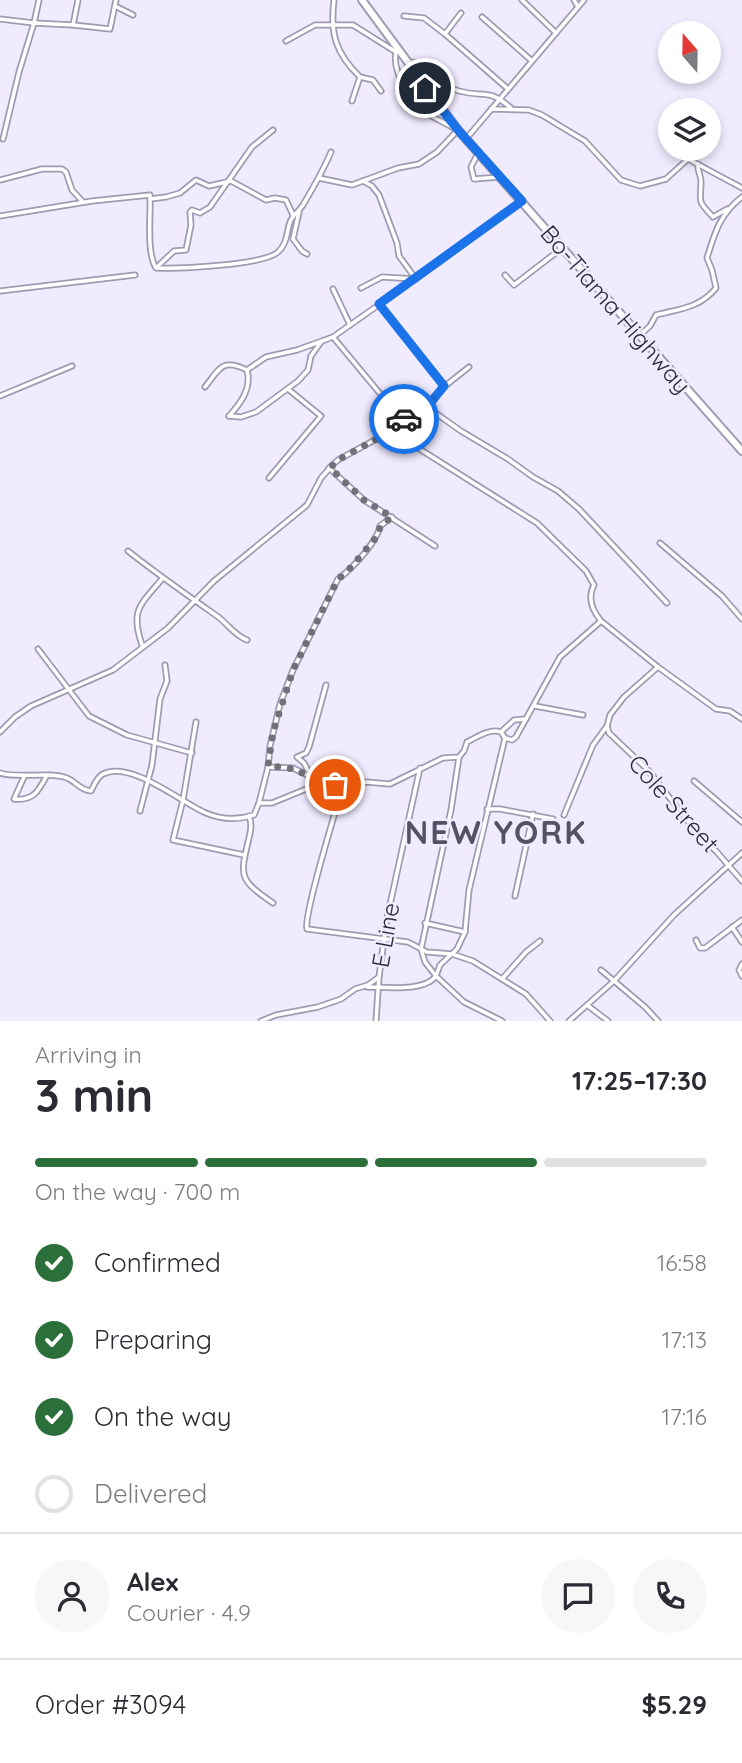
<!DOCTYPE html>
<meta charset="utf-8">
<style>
body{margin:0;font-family:Quicksand,sans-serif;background:#f7f7f7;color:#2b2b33;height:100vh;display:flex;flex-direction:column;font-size:26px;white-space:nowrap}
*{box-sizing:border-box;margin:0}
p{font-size:23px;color:#7c7c81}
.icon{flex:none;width:38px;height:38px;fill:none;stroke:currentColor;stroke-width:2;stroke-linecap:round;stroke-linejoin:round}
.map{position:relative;height:1021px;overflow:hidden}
.drawer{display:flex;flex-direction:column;background:#fff;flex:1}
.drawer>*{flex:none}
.needle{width:46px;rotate:340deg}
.fabs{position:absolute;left:658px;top:21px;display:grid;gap:14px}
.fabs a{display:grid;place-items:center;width:63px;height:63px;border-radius:50%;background:#fff;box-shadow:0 4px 10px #0003;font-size:35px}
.pin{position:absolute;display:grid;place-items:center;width:60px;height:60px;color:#fff;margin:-30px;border:4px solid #fff;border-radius:50%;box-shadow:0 2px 7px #0007}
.courier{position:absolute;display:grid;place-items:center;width:70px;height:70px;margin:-35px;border:5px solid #1a73e8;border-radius:50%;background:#fff;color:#222;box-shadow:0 2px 9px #0007}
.headline em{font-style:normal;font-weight:700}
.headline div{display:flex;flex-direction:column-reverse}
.headline{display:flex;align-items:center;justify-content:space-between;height:119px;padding:0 35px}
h1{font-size:46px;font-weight:700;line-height:52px}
.bar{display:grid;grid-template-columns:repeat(4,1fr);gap:10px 7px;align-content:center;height:84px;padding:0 35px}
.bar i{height:9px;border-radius:5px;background:#e1e1e2}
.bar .on{background:#2b6f3a}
.bar p{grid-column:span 4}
.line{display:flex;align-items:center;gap:18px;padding:0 35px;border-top:2px solid #e1e1e2}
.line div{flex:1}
.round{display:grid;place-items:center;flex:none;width:74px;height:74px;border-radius:37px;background:#f7f7f7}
ol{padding:0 35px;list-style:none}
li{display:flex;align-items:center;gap:21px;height:77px}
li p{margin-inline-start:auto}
li .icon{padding:7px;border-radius:50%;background:#2b6f3a;color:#fff;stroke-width:4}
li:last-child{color:#7c7c81}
li i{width:38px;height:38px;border:4px solid #e1e1e2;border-radius:50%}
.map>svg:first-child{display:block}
</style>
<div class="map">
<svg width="742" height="1021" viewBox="0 0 742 1021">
<rect width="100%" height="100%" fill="#f0ebff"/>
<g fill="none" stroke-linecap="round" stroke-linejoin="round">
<defs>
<g id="minor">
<path d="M334,0C330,33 335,53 360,77L352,101"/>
<path d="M522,0L556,33"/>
<path d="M574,0L578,7"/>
<path d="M115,6L133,15"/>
<path d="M461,13L445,34L508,89"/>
<path d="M404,16L424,18L445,34"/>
<path d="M482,17L532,61"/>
<path d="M0,19L34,23L39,0"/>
<path d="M73,25L110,29L116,0"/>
<path d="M286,41L315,25H353L396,52"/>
<path d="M396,52C392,69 407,96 420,108C430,117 444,122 455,129"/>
<path d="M410,62L416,63C429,73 443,86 459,91C484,98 487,87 511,108"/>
<path d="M360,77L373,80L381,91"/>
<path d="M491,109L529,110L542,115L585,141L621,180L640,186L666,179L688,159L742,188"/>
<path d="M3,139L19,72L34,23L73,25L78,0"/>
<path d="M466,139L584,0"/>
<path d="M478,153L471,167L474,179L500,177"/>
<path d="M698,164C697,171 701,175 701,181C701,203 696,199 713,217L727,209"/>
<path d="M319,178L352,185L398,168L419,164L437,152L457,131"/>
<path d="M0,180L42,169H62L66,172L72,190L83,202"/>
<path d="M150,199L166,197L180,193L196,180L209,186L231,181L266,200L275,198L286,200L293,215"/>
<path d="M299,212L293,239L302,251L307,254"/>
<path d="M0,216L92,201L150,195C151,215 146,252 156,268C178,269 264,265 278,252C288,243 286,233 290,222C292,216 299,211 303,205C313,188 323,171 331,152"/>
<path d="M157,267L174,251L186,250L191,225L190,212L192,210L200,213L210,207L252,147L273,130"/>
<path d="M505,275L514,285L562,248"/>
<path d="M361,288L382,277L416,279L399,256L397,243L379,195L372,186L363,181"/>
<path d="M333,289L350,325"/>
<path d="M0,291L135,275"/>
<path d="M379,304L445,386"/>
<path d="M641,334L650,326L656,315C679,309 700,308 716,288L712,270L707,258C715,232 720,214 742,197"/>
<path d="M333,337L402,420"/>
<path d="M247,370L266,357L297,350L333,337L434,266L520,202"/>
<path d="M205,387C220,368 222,358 247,370"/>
<path d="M0,396L72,366"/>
<path d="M427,407L445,386L469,367"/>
<path d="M229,416L241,417L256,412L298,381L308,370L311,356L321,342"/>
<path d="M229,416C241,403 252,388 247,370"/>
<path d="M391,431L537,523L586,571L594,585C587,598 592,610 601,621"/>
<path d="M269,478L321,416L288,389"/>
<path d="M660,543L722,596L742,619"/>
<path d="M435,546L364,500L329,468L338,460L391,431L422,407H427L461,431L508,459L533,477L558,491L579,509L667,603"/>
<path d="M128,551C157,574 187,595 217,616C228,624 234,635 247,640"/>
<path d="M142,645C130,610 140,605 162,579"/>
<path d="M38,649L89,716L127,735L192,753"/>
<path d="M535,706L583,715"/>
<path d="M196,722L183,800L173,840L244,855"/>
<path d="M607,726L609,733L648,770L701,838L716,851L742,881"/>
<path d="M0,732L15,717L31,706L113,670L168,628L214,581L307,505L321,478L329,469"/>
<path d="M501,732L514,720L526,719"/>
<path d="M505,738L512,740L516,737L560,657L601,621L658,667L716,709L730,711L742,719"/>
<path d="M268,767L293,768L309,776"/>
<path d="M0,773C21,779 48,771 67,778C77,782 79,790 91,791C94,785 97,777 103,774C131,760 182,803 206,813C222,820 238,820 254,815L259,803H272L316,785H350L366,782L390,784L443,758L459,757L464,751L467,742C477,737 490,728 501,732L505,738"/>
<path d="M24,777L14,799C33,801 38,792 46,777"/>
<path d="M694,781L742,822"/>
<path d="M316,785L304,763L297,757L306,753L309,747L326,685"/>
<path d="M343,785C337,807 303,916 307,929L408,942L427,952L452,954L473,961L526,994L550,1021"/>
<path d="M259,803L268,767L270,746L280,704L293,670L338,579C352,569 377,542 380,526L392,517"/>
<path d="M487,809H500L553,819"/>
<path d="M140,811L152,765L160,699L167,681L165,665"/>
<path d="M564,815L593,745L607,726L610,715L624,697L658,667"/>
<path d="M249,816C252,824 251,830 249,838C240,876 238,879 273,903"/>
<path d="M515,896L533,814"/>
<path d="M425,923L465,932"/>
<path d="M732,927L742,942"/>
<path d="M696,940L700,948H705L742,920"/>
<path d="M742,964L739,970L742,976"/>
<path d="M601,970L645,1007L658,1021"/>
<path d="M502,979L526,952L540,941"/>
<path d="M367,987C385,987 425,992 436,976L425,962L421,949L451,810L459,757"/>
<path d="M587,1005L608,1021"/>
<path d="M261,1021L276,1015L318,1007L341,999L355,989L368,985L379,977L387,918L420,768"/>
<path d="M376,1021L379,977"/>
<path d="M502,1021L464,1002L436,976L440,965L457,949L465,932L469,890L505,738"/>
<path d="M569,1021L614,981L674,915L742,853"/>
</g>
<path id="trunk" d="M362,0L458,130L742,451"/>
</defs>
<use href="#minor" stroke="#a19bb2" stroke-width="7"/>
<use href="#trunk" stroke="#a19bb2" stroke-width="10"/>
<use href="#minor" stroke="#fff" stroke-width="3.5"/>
<use href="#trunk" stroke="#fff" stroke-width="6"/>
</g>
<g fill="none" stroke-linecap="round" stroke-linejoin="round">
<path stroke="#73707c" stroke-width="7" stroke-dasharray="0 12.6" d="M335,785H316C300,767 291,768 268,766L273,732L293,670L338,579L347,572L379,534L380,526L392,517L364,500L330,468L338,460L391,431L404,419"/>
<path stroke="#1a73e8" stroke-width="9" d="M404,419L422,407H427L444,386L379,304L522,201L458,130L425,88"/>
</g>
<g text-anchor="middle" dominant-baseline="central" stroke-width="5" stroke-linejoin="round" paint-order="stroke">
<g font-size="24" fill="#2f2d36" stroke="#f0ebff">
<text transform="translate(616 309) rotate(49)">Bo-Tiama Highway</text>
<text transform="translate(674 803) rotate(48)">Cole Street</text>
<text transform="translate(385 935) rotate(-80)">E Line</text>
</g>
<g font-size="32" font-weight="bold" letter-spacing="2" fill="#575166" stroke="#f0ebff">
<text x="496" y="832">NEW YORK</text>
</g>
</g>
</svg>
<div class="fabs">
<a><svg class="needle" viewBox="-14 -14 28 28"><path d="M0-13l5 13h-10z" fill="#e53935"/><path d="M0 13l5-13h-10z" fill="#7c7c81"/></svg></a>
<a><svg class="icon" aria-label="layers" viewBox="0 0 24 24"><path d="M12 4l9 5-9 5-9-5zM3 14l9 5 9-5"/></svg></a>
</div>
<div class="pin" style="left:335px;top:785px;background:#ea580c"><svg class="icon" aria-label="bag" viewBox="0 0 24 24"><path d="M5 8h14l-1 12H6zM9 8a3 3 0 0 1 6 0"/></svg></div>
<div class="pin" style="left:425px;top:88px;background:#1f2937"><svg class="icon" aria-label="home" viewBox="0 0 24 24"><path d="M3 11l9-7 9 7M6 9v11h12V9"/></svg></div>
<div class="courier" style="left:404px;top:419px"><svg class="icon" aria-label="car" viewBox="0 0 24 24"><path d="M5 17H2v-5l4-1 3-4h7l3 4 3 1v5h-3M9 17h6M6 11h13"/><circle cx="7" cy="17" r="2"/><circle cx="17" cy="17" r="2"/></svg></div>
</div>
<section class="drawer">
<div class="headline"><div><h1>3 min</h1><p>Arriving in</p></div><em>17:25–17:30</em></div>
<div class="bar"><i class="on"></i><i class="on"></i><i class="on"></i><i></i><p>On the way · 700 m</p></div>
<ol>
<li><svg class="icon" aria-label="check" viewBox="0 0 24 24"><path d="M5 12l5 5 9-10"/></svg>Confirmed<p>16:58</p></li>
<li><svg class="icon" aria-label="check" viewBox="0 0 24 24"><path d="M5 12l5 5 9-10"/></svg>Preparing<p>17:13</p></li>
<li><svg class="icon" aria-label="check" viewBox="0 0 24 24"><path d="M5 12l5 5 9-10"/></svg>On the way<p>17:16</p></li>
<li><i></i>Delivered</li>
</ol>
<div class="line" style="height:126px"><a class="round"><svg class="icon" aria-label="person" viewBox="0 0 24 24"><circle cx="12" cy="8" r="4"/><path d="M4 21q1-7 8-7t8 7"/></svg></a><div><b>Alex</b><p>Courier · 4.9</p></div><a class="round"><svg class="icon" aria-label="chat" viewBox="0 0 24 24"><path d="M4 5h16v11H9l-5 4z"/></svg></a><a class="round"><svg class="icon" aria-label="phone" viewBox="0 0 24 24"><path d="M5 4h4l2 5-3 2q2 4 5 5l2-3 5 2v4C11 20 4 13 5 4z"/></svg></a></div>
<div class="line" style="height:91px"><div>Order #3094</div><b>$5.29</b></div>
</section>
